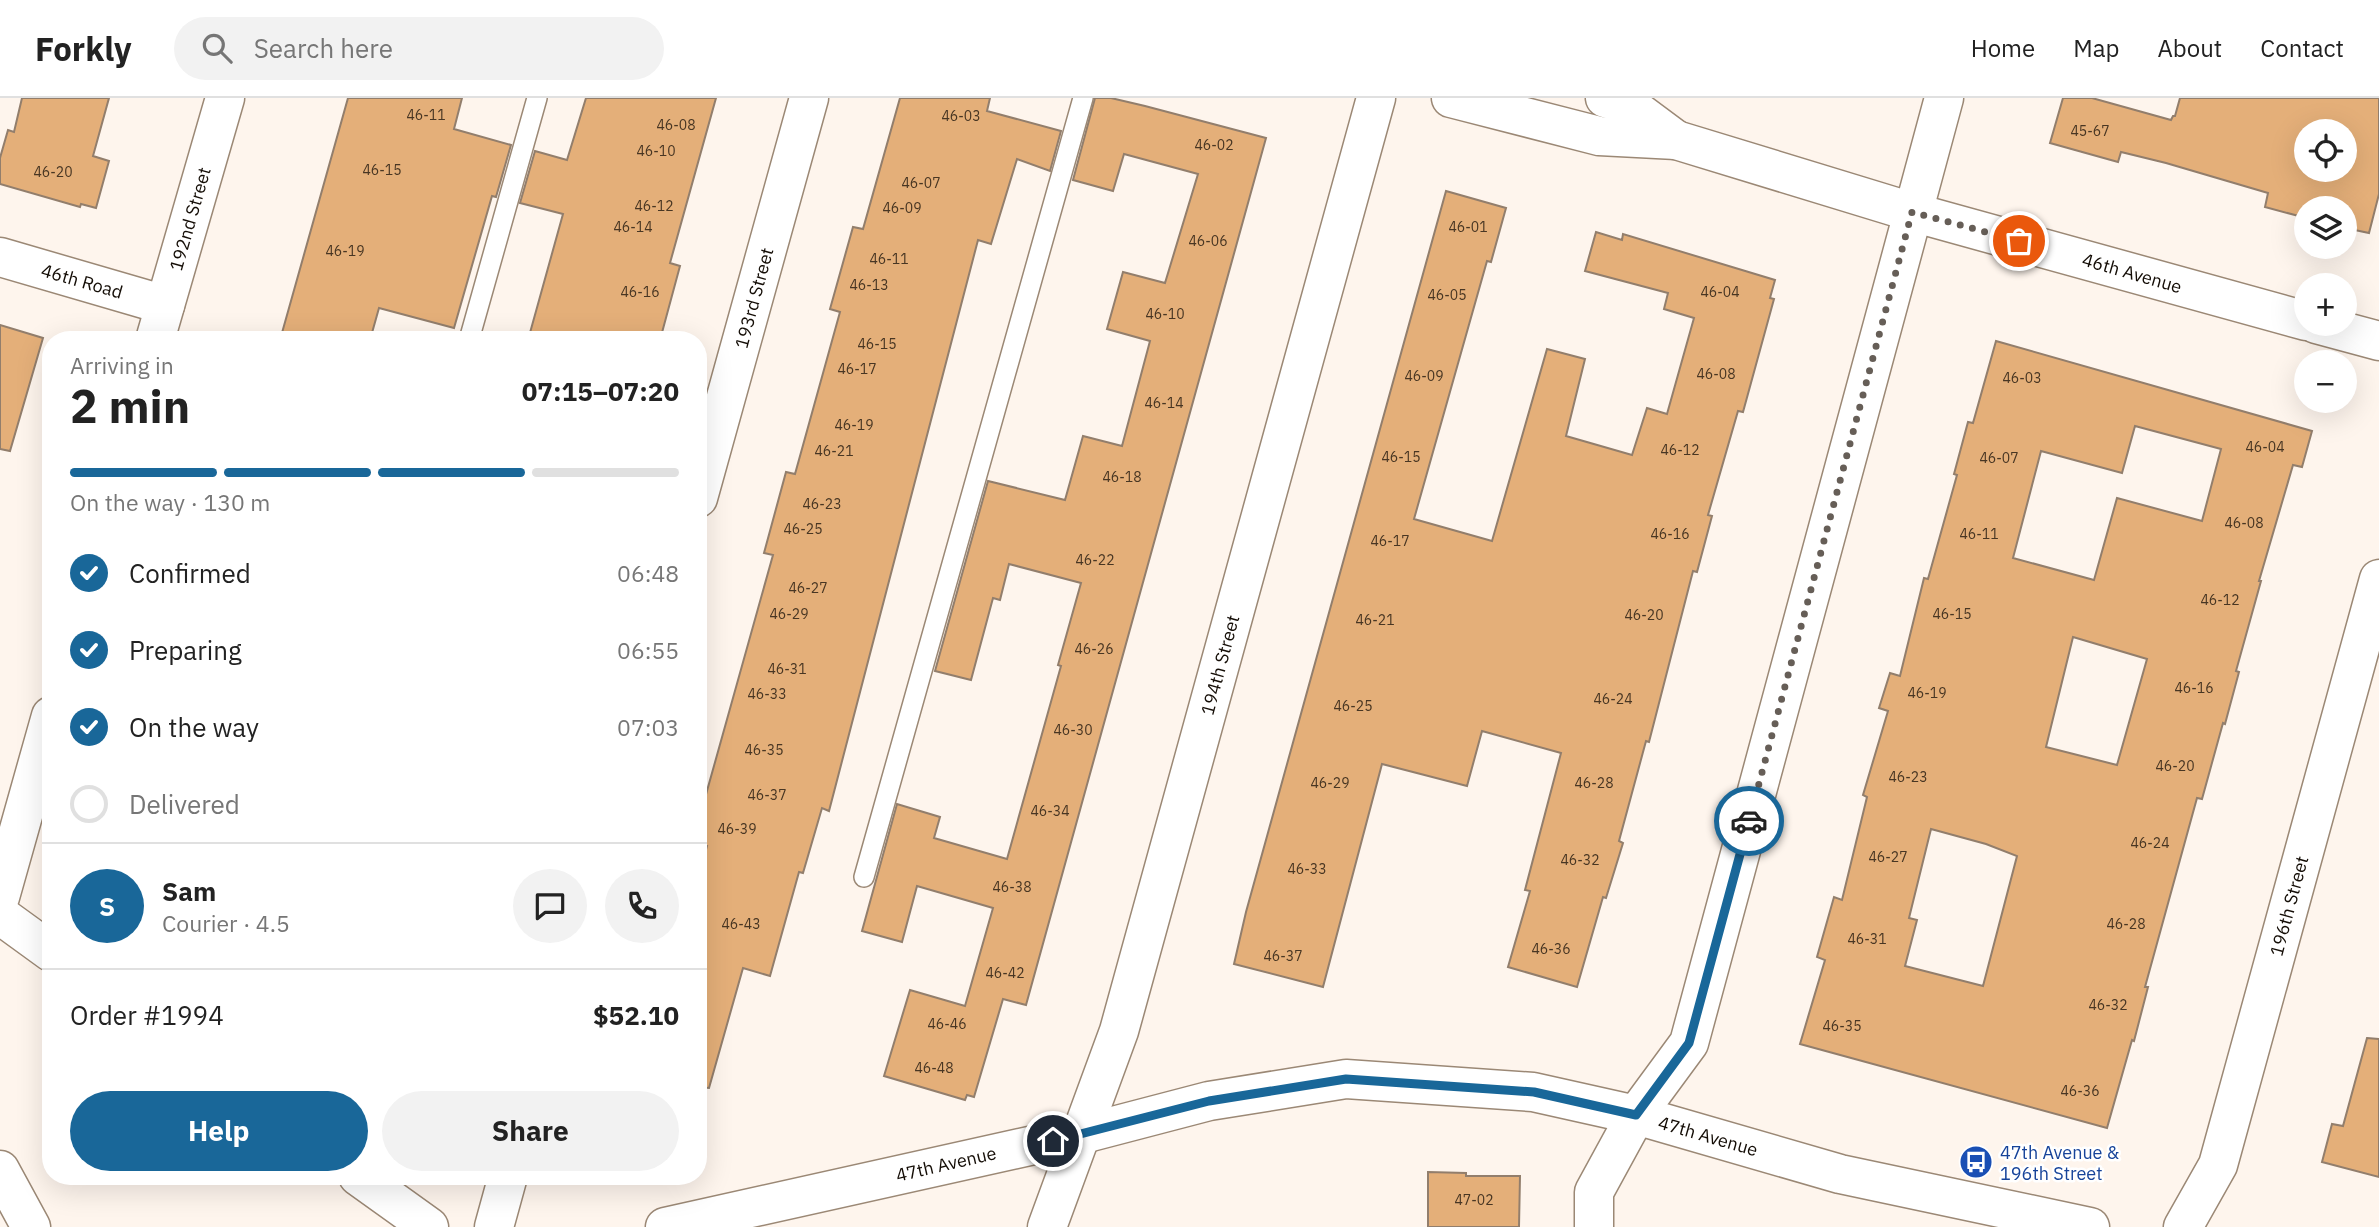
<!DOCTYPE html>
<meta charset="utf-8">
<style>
body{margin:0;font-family:"IBM Plex Sans",sans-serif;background:#f2f2f2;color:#222;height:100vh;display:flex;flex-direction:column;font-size:26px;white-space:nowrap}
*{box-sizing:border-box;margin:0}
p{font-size:23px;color:#767676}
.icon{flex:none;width:38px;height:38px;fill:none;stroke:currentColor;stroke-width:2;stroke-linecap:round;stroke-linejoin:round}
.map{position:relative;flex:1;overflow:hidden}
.sheet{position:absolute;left:42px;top:233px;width:665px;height:854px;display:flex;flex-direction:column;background:#fff;border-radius:28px;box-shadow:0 7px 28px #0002}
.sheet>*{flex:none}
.fabs{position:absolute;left:2294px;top:21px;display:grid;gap:14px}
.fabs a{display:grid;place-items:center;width:63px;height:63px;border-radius:50%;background:#fff;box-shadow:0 7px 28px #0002;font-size:35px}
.pin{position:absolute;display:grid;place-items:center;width:60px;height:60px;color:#fff;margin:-30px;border:4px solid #fff;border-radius:50%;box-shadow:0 2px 7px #0007}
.courier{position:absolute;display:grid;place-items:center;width:70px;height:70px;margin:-35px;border:5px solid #196799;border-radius:50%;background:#fff;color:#222;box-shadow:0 2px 9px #0007}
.overview em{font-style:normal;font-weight:800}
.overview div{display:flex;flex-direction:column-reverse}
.overview{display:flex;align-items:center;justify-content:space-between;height:119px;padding:0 28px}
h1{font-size:46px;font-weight:800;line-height:52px}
.bar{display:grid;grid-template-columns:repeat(4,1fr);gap:10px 7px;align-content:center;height:84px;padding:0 28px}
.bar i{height:9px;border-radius:5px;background:#e0e0e0}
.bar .active{background:#196799}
.bar p{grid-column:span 4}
.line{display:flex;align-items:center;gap:18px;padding:0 28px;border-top:2px solid #e0e0e0}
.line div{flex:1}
.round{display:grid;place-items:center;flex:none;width:74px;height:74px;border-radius:37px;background:#f2f2f2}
ol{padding:0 28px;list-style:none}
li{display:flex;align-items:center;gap:21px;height:77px}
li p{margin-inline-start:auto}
li .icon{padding:7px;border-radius:50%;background:#196799;color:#fff;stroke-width:4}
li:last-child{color:#767676}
li i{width:38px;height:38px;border:4px solid #e0e0e0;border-radius:50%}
.primary-button{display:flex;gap:14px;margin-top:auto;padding:14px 28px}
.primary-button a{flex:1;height:80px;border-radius:42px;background:#196799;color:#fff;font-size:28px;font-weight:800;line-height:80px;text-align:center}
.primary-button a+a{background:#f2f2f2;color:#222}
header{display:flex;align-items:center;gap:42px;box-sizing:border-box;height:98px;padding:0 35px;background:#fff;border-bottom:2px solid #e0e0e0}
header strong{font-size:33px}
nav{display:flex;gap:38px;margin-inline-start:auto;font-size:24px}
.search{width:490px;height:63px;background:#f2f2f2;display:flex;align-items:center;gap:18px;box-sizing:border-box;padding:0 24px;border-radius:38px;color:#767676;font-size:26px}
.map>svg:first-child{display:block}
</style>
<header>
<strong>Forkly</strong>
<div class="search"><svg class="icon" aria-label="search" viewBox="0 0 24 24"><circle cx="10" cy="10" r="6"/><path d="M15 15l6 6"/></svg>Search here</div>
<nav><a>Home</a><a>Map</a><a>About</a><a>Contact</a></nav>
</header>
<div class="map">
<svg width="2379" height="1129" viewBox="0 0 2379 1129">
<rect width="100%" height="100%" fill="#fef5ed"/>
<g fill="#e4af79" stroke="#927e6c" stroke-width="2" fill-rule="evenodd">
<path d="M22,0H109L93,58L109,63L96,110L81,106L80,109L0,86V60L8,32L14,34Z"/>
<path d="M348,0H462L454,31L511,47L496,99L492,98L454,230L379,210L370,242H280Z"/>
<path d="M586,0H716L670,165L680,168L660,242H528L563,116L520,105L535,53L567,62Z"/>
<path d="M900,0H990L987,13L1061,33L1050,73L1017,61L991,146L978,142L829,713L822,710L803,775L799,774L770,878L743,870L709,990L698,989V780L707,748L698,746V725L773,457L764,455L786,374L795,376L840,214L830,211L853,129L863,131Z"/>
<path d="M1095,0H1111L1145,8L1266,40L1026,907L1003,901L974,999L967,997L965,1002L884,978L910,892L965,908L993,810L917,788L902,844L862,833L897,706L940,719L934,740L1007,761L1061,568L1058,567L1081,485L1009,466L1000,502L993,500L971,582L935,573L988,383L1065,402L1083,338L1122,348L1150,243L1107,231L1123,174L1165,185L1198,76L1124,56L1113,93L1073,82Z"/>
<path d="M2063,0H2092L2171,22L2173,18H2175L2180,0H2379V96L2369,135L2345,130V110H2306V120L2265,109L2268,95L2166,65L2121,54L2118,64L2050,45ZM2306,33H2345V72H2306Z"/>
<path d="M1446,93L1506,110L1491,164L1487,163L1414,421L1492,443L1547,251L1585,261L1566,338L1632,357L1647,310L1667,316L1694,220L1664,211L1668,195L1585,173L1596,134L1622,142L1623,136L1775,182L1770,200L1774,201L1743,314L1738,313L1708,417L1712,418L1697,474L1693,473L1649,644L1646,643L1619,743L1623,745L1606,800L1603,799L1577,889L1508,869L1530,793L1525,792L1561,655L1482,633L1467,688L1382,666L1323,889L1234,866L1246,814Z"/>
<path d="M0,227L43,240L10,353L0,351Z"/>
<path d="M1996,243L2312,333L2302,369L2293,367L2259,483H2261L2236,573L2239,574L2225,626L2223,625L2202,701L2197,700L2145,889H2148L2134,943L2132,942L2107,1030L1800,946L1825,862L1817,859L1834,799L1842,802L1867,699L1863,697L1888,613L1879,610L1890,575L1900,578L1924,480L1928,481L1957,377L1954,376L1968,324L1973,325ZM2135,328L2221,351L2202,423L2117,400L2094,482L2013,460L2041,353L2122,375ZM2073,539L2147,561L2117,667L2046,649ZM1931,731L1986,746L2017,758L1983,888L1905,868L1917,822L1909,820Z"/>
<path d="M2367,940L2379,941V1079L2322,1064L2332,1026L2343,1028Z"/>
<path d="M1428,1074L1466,1075V1078H1520L1519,1129H1428Z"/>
</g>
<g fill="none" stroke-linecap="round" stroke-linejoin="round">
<defs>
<g id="lane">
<path d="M469,242L537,0"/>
<path d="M864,779L1083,0"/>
</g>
<g id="street">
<path d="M1451,0L1599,38L1676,42L1912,114L2306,223"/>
<path d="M1605,0L1629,7L1676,42"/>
<path d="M0,159L165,207"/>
<path d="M2316,226L2379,243"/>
<path d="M155,242L225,0"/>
<path d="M698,400L809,0"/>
<path d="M0,799L51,618"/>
<path d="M0,1072L31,1129"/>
<path d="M494,1129L508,1078"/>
<path d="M1047,1129L1119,933L1376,0"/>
<path d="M1594,1129V1094L1636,1017L1689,945L1944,0"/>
<path d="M2183,1129L2218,1067L2379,481"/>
</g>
<g id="secondary">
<path d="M0,817L51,854"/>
<path d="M358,1078L429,1129"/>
<path d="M665,1129L1079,1037L1209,1003L1346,981L1533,994L1636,1017L1840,1076L2090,1129"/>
</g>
</defs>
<use href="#lane" stroke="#9b8875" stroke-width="22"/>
<use href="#street" stroke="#9b8875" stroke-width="41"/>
<use href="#secondary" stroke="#9b8875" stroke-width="41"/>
<use href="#lane" stroke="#fff" stroke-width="19"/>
<use href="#street" stroke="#fff" stroke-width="38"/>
<use href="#secondary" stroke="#fff" stroke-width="38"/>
</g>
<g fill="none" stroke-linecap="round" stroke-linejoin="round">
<path stroke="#665e57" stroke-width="7" stroke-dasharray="0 12.6" d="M1749,723L1912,114L2019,143"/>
<path stroke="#196799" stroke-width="9" d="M1053,1043L1209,1003L1346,981L1534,994L1636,1017L1689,945L1749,723"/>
</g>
<defs>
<symbol id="bus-disc" viewBox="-11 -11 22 22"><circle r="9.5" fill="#1a4fb4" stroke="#fff"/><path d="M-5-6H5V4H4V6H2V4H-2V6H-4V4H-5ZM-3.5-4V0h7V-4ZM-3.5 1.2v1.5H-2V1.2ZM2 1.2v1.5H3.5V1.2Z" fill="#fff"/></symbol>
</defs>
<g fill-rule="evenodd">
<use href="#bus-disc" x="1957" y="1045" width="38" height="38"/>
</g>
<g text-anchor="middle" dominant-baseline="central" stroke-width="5" stroke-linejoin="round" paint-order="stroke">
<g font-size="14" fill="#483623">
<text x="426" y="17">46-11</text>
<text x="961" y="18">46-03</text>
<text x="676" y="27">46-08</text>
<text x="2090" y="33">45-67</text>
<text x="1214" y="47">46-02</text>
<text x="656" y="53">46-10</text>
<text x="382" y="72">46-15</text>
<text x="53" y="74">46-20</text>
<text x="921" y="85">46-07</text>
<text x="654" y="108">46-12</text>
<text x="902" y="110">46-09</text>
<text x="633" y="129">46-14</text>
<text x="1468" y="129">46-01</text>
<text x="1208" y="143">46-06</text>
<text x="345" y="153">46-19</text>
<text x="889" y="161">46-11</text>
<text x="869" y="187">46-13</text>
<text x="640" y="194">46-16</text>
<text x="1720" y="194">46-04</text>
<text x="1447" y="197">46-05</text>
<text x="1165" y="216">46-10</text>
<text x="877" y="246">46-15</text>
<text x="857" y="271">46-17</text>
<text x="1716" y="276">46-08</text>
<text x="1424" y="278">46-09</text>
<text x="2022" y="280">46-03</text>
<text x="1164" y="305">46-14</text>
<text x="854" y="327">46-19</text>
<text x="2265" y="349">46-04</text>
<text x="1680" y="352">46-12</text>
<text x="834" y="353">46-21</text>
<text x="1401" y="359">46-15</text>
<text x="1999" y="360">46-07</text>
<text x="1122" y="379">46-18</text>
<text x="822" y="406">46-23</text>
<text x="2244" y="425">46-08</text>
<text x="803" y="431">46-25</text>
<text x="1670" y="436">46-16</text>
<text x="1979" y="436">46-11</text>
<text x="1390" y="443">46-17</text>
<text x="1095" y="462">46-22</text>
<text x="808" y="490">46-27</text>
<text x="2220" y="502">46-12</text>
<text x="789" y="516">46-29</text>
<text x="1952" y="516">46-15</text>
<text x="1644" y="517">46-20</text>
<text x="1375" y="522">46-21</text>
<text x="1094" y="551">46-26</text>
<text x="787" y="571">46-31</text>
<text x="2194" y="590">46-16</text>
<text x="1927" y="595">46-19</text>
<text x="767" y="596">46-33</text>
<text x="1613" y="601">46-24</text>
<text x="1353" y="608">46-25</text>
<text x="1073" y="632">46-30</text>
<text x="764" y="652">46-35</text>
<text x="2175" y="668">46-20</text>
<text x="1908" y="679">46-23</text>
<text x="1330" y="685">46-29</text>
<text x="1594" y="685">46-28</text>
<text x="767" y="697">46-37</text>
<text x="1050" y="713">46-34</text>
<text x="737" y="731">46-39</text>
<text x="2150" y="745">46-24</text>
<text x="1888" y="759">46-27</text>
<text x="1580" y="762">46-32</text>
<text x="1307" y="771">46-33</text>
<text x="1012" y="789">46-38</text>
<text x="741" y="826">46-43</text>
<text x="2126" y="826">46-28</text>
<text x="1867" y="841">46-31</text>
<text x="1551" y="851">46-36</text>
<text x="1283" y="858">46-37</text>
<text x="1005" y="875">46-42</text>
<text x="2108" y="907">46-32</text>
<text x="947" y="926">46-46</text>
<text x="1842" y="928">46-35</text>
<text x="934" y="970">46-48</text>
<text x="2080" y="993">46-36</text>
<text x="1474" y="1102">47-02</text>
</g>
<g font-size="18" fill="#140d06" stroke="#fff">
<text transform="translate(190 121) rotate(-74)">192nd Street</text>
<text transform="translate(2132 175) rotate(16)">46th Avenue</text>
<text transform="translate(82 183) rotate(16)">46th Road</text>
<text transform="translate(754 200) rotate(-75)">193rd Street</text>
<text transform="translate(1220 567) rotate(-75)">194th Street</text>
<text transform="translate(2289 808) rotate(-75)">196th Street</text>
<text transform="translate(1708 1038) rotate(16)">47th Avenue</text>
<text transform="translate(946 1066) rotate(-13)">47th Avenue</text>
</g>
<g font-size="18" fill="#164399" stroke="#fff" text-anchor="start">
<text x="2000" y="1054">47th Avenue &amp;<tspan x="2000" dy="21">196th Street</tspan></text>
</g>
</g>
</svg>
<div class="fabs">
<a><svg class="icon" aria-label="locate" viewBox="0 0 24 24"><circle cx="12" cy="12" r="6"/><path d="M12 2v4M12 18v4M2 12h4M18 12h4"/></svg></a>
<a><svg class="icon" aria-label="layers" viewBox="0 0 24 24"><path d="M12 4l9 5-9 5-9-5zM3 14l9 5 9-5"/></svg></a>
<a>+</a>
<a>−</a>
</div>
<div class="pin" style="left:2019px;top:143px;background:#ea580c"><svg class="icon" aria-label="bag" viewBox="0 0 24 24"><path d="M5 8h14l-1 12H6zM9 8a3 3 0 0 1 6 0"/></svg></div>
<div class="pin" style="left:1053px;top:1043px;background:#1f2937"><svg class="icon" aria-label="home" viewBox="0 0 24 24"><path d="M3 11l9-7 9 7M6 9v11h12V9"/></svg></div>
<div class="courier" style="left:1749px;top:723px"><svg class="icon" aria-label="car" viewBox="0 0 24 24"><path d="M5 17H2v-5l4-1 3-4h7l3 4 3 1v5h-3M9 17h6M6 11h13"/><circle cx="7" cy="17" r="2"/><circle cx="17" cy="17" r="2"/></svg></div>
<section class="sheet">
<div class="overview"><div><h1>2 min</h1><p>Arriving in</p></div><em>07:15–07:20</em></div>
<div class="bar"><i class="active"></i><i class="active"></i><i class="active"></i><i></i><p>On the way · 130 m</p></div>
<ol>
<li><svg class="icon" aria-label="check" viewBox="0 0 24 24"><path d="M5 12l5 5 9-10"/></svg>Confirmed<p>06:48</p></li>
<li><svg class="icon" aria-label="check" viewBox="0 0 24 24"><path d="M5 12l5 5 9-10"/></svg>Preparing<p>06:55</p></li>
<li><svg class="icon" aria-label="check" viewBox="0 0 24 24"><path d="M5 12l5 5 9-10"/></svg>On the way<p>07:03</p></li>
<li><i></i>Delivered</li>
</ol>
<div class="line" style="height:126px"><b class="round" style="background:#196799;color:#fff">S</b><div><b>Sam</b><p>Courier · 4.5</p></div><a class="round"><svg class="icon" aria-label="chat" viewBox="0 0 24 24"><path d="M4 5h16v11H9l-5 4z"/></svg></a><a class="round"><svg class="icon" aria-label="phone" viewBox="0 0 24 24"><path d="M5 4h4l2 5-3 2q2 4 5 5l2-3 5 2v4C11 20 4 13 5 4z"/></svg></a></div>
<div class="line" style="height:91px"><div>Order #1994</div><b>$52.10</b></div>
<div class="primary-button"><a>Help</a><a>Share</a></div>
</section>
</div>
